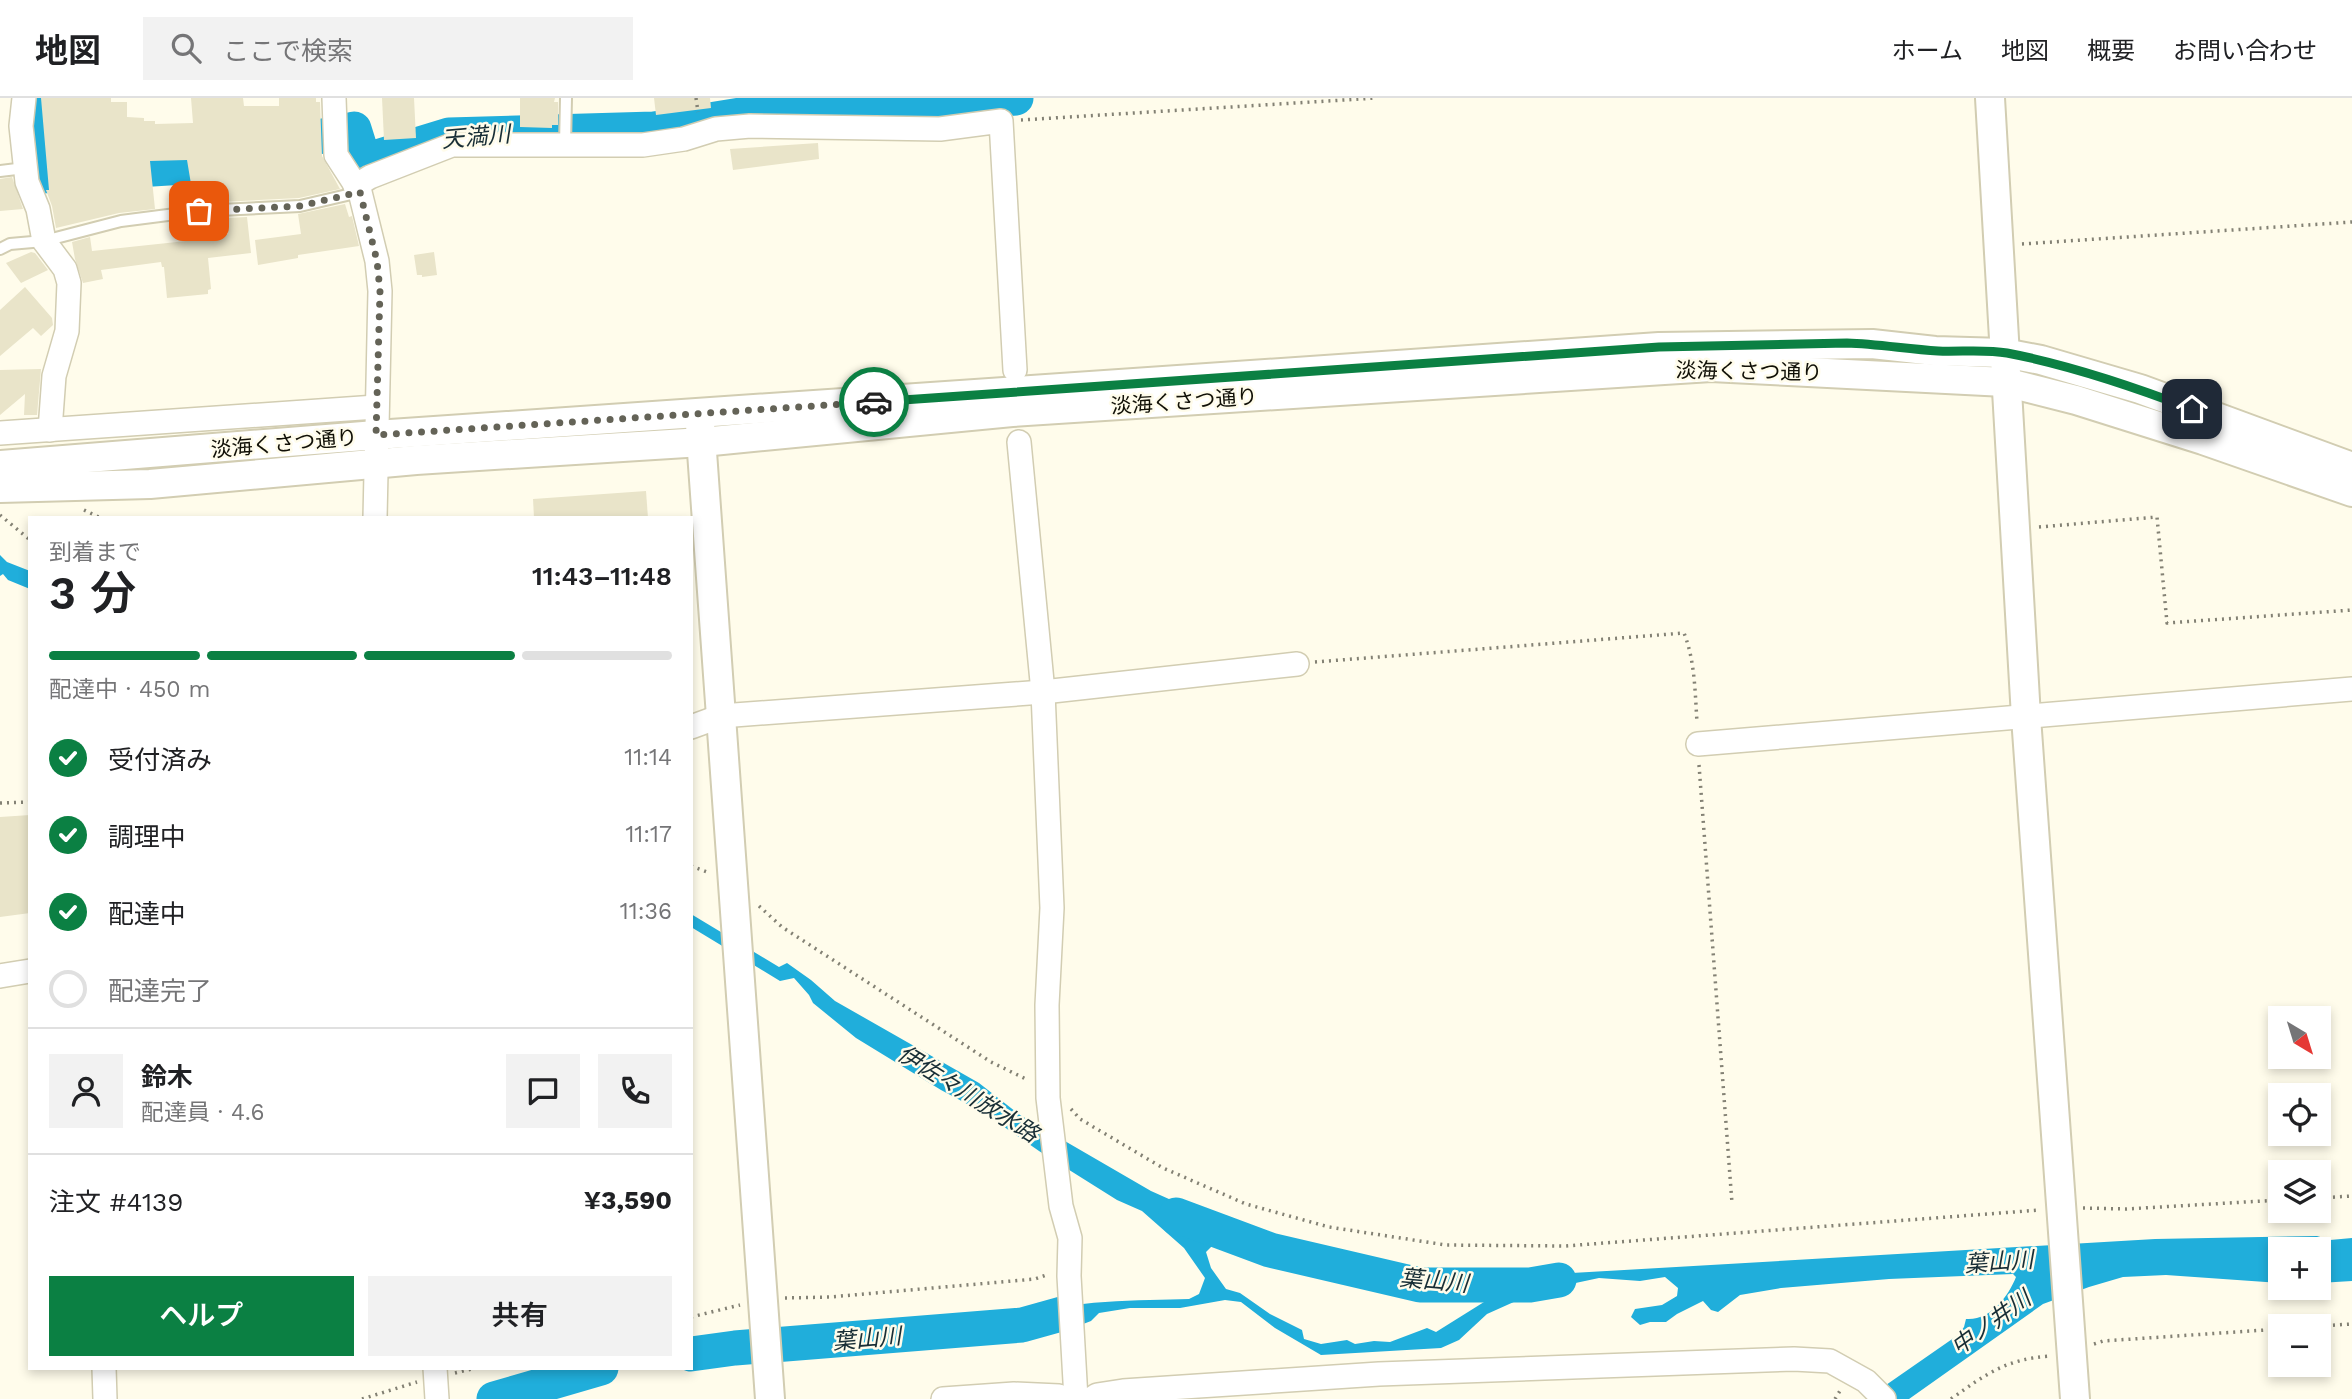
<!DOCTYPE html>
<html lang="ja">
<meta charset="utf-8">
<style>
body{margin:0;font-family:"Work Sans","Noto Sans JP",sans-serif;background:#f2f2f2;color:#202124;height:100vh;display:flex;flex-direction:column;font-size:26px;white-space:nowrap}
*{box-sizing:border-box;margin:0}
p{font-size:23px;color:#757577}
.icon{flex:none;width:38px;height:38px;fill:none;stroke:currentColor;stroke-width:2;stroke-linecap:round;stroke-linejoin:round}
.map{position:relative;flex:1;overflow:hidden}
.panel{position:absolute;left:28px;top:418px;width:665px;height:854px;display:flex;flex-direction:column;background:#fff;border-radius:0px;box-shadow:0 4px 10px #0003}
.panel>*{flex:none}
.needle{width:46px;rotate:142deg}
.buttons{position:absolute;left:2268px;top:908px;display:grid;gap:14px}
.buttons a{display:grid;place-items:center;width:63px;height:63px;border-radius:0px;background:#fff;box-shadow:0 4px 10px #0003;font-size:35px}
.pin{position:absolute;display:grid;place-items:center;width:60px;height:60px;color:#fff;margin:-30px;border-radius:14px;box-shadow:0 4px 10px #0006}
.courier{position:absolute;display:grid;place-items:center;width:70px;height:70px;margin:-35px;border:5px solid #0b8043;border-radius:50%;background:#fff;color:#222;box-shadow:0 2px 9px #0007}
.summary em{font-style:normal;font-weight:600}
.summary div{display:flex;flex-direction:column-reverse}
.summary{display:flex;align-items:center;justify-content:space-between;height:119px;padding:0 21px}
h1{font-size:46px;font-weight:600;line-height:52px}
.bar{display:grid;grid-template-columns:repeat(4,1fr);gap:10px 7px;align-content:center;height:84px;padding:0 21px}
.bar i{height:9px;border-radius:5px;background:#e0e0e0}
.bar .current{background:#0b8043}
.bar p{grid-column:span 4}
.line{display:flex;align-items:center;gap:18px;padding:0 21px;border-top:2px solid #e0e0e0}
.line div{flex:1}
.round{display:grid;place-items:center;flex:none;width:74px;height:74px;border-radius:0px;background:#f2f2f2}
ol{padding:0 21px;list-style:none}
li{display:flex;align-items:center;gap:21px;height:77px}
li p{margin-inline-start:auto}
li .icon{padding:7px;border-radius:50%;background:#0b8043;color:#fff;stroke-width:4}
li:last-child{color:#757577}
li i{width:38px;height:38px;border:4px solid #e0e0e0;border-radius:50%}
.action{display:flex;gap:14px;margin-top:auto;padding:14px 21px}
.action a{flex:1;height:80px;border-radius:0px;background:#0b8043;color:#fff;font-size:28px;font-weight:600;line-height:80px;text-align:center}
.action a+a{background:#f2f2f2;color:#202124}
header{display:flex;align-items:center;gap:42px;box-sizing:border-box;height:98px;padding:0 35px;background:#fff;border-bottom:2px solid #e0e0e0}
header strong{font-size:33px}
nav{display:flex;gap:38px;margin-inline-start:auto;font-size:24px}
.search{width:490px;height:63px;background:#f2f2f2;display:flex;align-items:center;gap:18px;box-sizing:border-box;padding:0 24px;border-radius:0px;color:#757577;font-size:26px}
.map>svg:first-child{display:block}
</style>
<header>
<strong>地図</strong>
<div class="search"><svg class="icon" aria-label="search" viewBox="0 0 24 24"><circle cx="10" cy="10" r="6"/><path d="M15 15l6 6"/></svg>ここで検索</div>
<nav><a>ホーム</a><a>地図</a><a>概要</a><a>お問い合わせ</a></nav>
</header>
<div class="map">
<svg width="2352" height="1301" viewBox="0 0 2352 1301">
<rect width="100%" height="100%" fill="#fffceb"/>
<g fill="#20aedb">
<path d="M0,457L7,464L30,473V491L8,482L3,476L0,478Z"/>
<path d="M691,816L779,869L787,865L811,882L835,903L979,985L1020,1017L1151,1093L1216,1122L1213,1147L1206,1154L1211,1170L1226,1191L1240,1195L1270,1216L1302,1232L1304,1241L1321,1246L1347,1242L1355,1246L1374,1243L1390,1244L1427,1230L1436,1234L1492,1199L1507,1193L1521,1178L2155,1141L2317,1138L2330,1142L2352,1140V1183L2319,1185V1152H2280V1185L2166,1177L2123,1179L2089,1189L2043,1206L1909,1301H1873L1886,1287L1958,1237L1964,1229L1966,1221C1990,1223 2008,1199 2016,1179L2013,1176L1889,1181L1781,1190L1740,1197L1718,1214L1711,1212L1703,1203L1677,1216L1666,1224H1650L1640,1227L1631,1219L1635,1211L1662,1207L1677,1198L1678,1190L1665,1179L1640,1183L1599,1180L1538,1193L1487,1216L1459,1242L1441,1250L1321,1257L1275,1230L1241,1204L1225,1202L1180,1210H1130L1099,1215L1091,1223L1065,1233L1031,1228L1015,1233C1018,1228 1020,1223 1025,1221C1067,1200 1142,1203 1189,1201L1199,1196L1205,1180L1184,1150L1142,1113L1117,1102L1039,1053L984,1015L941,992L856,940L813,905L809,897L794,880L780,883L691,829Z"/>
</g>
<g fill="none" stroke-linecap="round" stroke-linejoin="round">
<g stroke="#20aedb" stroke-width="35">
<path d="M33,0L34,40L42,78L184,69L354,31L364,63L449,37L654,31L753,15L811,10L875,11L1016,0"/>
<path d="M1178,1121L1176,1117L1270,1152L1420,1187H1530L1559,1182"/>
<path d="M691,1256L735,1250L1022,1227L1065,1215"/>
<path d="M494,1301L601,1270"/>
</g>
</g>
<g fill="#e9e4c9">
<path d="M41,0H111V4H127V19L144,20V23H155V26L193,25L191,0H243L244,8H279V0H316V4H320L322,58L340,91L299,100L201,105L199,97L193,98L187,62L150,63L155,111L119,115L56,130L52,108L46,92H49Z"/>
<path d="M382,0H414L416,40L384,42Z"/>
<path d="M520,0H555L554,4H558V27H552V30L520,29Z"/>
<path d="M654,0H710L711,10L656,17Z"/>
<path d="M818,45L819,61L733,72L730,51Z"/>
<path d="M12,79L23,111L0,113V81Z"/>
<path d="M345,106L349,119L352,118L359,148L298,157V160L258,167L255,142L301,136L298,116Z"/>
<path d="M247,119L251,155L208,160L211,191L208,192V196L167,200L164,169H162L161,164L101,172L103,181L83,185L75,161L72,144L90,139L92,153L205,141V138L228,136L226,120Z"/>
<path d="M31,154L35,155L48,172L21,185L6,165Z"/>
<path d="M434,154L437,177L422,179V177H417L414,157Z"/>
<path d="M25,189L52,220L53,227L41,238L33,230L0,258V212Z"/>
<path d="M41,271L37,317H24L25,296L0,317V272Z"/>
<path d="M646,393L648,420H534L533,401Z"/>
<path d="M30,717V815L0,819V719Z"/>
</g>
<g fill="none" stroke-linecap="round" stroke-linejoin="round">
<defs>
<g id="service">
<path d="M565,47L566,0"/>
<path d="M0,73L25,70"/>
<path d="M0,151L10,146L44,143L121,123L199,113L300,108L360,94"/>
</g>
<g id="minor">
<path d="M24,0L21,28L27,84L38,111L44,143L65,171L69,185L67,233L54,278L50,332"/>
<path d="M334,0L336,57L360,94L377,163L380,193L375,420"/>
<path d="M355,88L370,79L452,47H643L684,41L716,31L750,28L940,31L1001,23L1015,272"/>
<path d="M0,335L376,309"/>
<path d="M1019,344L1043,594L1052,810L1047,907L1048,1000L1061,1108L1070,1140L1069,1178L1076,1301"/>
<path d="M691,629L721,618L1043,594L1297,566"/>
<path d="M1698,646L2352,591"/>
<path d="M0,878L30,873"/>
<path d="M104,1270L105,1301"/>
<path d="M435,1270L437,1301"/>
<path d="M943,1301L1014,1296L1059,1298L1063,1301"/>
<path d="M1091,1301L1097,1297L1123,1293L1379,1276L1794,1261L1830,1263L1866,1283L1884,1301"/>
</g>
<g id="tertiary">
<path d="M1990,0L2026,619L2075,1301"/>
<path d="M700,326L770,1301"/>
<path d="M0,367L376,337L1659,249L1872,246L1935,253L2004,255L2041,262L2140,291L2352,369"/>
<path d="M0,390L150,386L416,362L702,344L1012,314L1711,269L2005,284L2076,302L2203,342L2352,394"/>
</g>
</defs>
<use href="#service" stroke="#d2cdb2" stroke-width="14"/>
<use href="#minor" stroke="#d2cdb2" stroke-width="26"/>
<use href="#tertiary" stroke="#d2cdb2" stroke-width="32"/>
<g stroke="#838174" stroke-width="3.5" stroke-dasharray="2 5" stroke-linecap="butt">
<path d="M696,0L698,14"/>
<path d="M1021,22L1376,0"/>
<path d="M2022,146L2352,124"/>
<path d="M84,412L101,420"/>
<path d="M0,417L30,442"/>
<path d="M2039,429L2157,419L2167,525L2352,512"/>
<path d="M1315,564L1684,535C1695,563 1695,594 1697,624"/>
<path d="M1699,667L1732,1105"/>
<path d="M0,705L30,704"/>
<path d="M691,768L710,775"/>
<path d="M759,808L782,829L991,964L1028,982"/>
<path d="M1071,1011L1080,1021L1163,1070L1246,1106L1329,1129L1446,1147L1565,1148L2040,1112"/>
<path d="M2319,1100L2352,1098"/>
<path d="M2083,1110L2126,1111L2280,1102"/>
<path d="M785,1200L830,1199L1035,1181L1049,1176"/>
<path d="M691,1219L740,1207"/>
<path d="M2319,1228L2352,1226"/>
<path d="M2094,1246L2103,1243L2280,1231"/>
<path d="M455,1275L476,1270"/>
<path d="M362,1301L417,1284"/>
<path d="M1835,1301L1841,1291"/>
<path d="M1951,1301C1986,1276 2006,1261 2050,1258"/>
</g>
<use href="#service" stroke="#fff" stroke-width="10"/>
<use href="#minor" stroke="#fff" stroke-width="23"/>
<use href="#tertiary" stroke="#fff" stroke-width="28"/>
</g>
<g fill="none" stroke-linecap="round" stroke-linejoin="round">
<path stroke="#646357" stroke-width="7" stroke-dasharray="0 12.6" d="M199,113L300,108L360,94L377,163L380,193L376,337L874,304"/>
<path stroke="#0b8043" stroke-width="9" d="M874,304L1659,249L1847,245C1877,246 1907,251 1938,253C1960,254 1985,251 2007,255C2070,267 2132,288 2192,311"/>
</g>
<g text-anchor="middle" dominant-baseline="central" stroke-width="5" stroke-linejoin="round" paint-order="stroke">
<g font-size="21" fill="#111007" stroke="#fffceb">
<text transform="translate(1749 273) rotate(1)">淡海くさつ通り</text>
<text transform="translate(1184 303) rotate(-4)">淡海くさつ通り</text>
<text transform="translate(284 345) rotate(-5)">淡海くさつ通り</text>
</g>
<g font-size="23" font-style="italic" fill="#182e36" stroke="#fffceb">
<text transform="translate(476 39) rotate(-5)">天満川</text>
<text transform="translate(968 996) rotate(32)">伊佐々川放水路</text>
<text transform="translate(1999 1164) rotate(-4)">葉山川</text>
<text transform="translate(1434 1183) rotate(5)">葉山川</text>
<text transform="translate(1991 1225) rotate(-36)">中ノ井川</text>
<text transform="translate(867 1241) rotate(-5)">葉山川</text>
</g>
</g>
</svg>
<div class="buttons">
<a><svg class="needle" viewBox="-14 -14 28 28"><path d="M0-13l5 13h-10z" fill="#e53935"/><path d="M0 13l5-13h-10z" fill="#757577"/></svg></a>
<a><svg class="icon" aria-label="locate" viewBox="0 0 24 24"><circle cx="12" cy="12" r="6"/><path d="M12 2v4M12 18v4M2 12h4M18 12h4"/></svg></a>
<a><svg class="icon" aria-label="layers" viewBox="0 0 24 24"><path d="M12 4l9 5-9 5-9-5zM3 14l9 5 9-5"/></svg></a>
<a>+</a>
<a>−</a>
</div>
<div class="pin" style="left:199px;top:113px;background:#ea580c"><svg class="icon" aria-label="bag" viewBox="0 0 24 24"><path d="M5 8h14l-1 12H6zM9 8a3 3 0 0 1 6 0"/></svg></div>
<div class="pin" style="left:2192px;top:311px;background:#1f2937"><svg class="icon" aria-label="home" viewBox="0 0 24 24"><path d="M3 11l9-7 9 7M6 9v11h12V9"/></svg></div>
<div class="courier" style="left:874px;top:304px"><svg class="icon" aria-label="car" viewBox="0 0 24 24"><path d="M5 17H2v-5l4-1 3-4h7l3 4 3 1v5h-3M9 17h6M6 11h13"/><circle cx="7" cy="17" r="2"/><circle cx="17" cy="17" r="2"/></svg></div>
<section class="panel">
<div class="summary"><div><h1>3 分</h1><p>到着まで</p></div><em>11:43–11:48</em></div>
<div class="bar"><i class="current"></i><i class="current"></i><i class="current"></i><i></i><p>配達中 · 450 m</p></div>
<ol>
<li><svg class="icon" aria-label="check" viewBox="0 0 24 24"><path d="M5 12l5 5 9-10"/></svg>受付済み<p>11:14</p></li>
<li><svg class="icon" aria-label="check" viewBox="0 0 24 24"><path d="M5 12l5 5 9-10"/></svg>調理中<p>11:17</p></li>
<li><svg class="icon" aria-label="check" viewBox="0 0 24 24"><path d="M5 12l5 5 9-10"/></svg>配達中<p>11:36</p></li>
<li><i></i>配達完了</li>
</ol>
<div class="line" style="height:126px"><a class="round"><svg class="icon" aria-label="person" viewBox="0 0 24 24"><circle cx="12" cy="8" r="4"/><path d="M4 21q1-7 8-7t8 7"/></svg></a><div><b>鈴木</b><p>配達員 · 4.6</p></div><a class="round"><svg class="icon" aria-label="chat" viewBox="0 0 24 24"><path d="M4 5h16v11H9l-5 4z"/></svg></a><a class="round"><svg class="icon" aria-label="phone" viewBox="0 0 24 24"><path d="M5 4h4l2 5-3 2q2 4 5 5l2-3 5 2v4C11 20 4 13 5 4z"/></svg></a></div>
<div class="line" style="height:91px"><div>注文 #4139</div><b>¥3,590</b></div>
<div class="action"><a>ヘルプ</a><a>共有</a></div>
</section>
</div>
